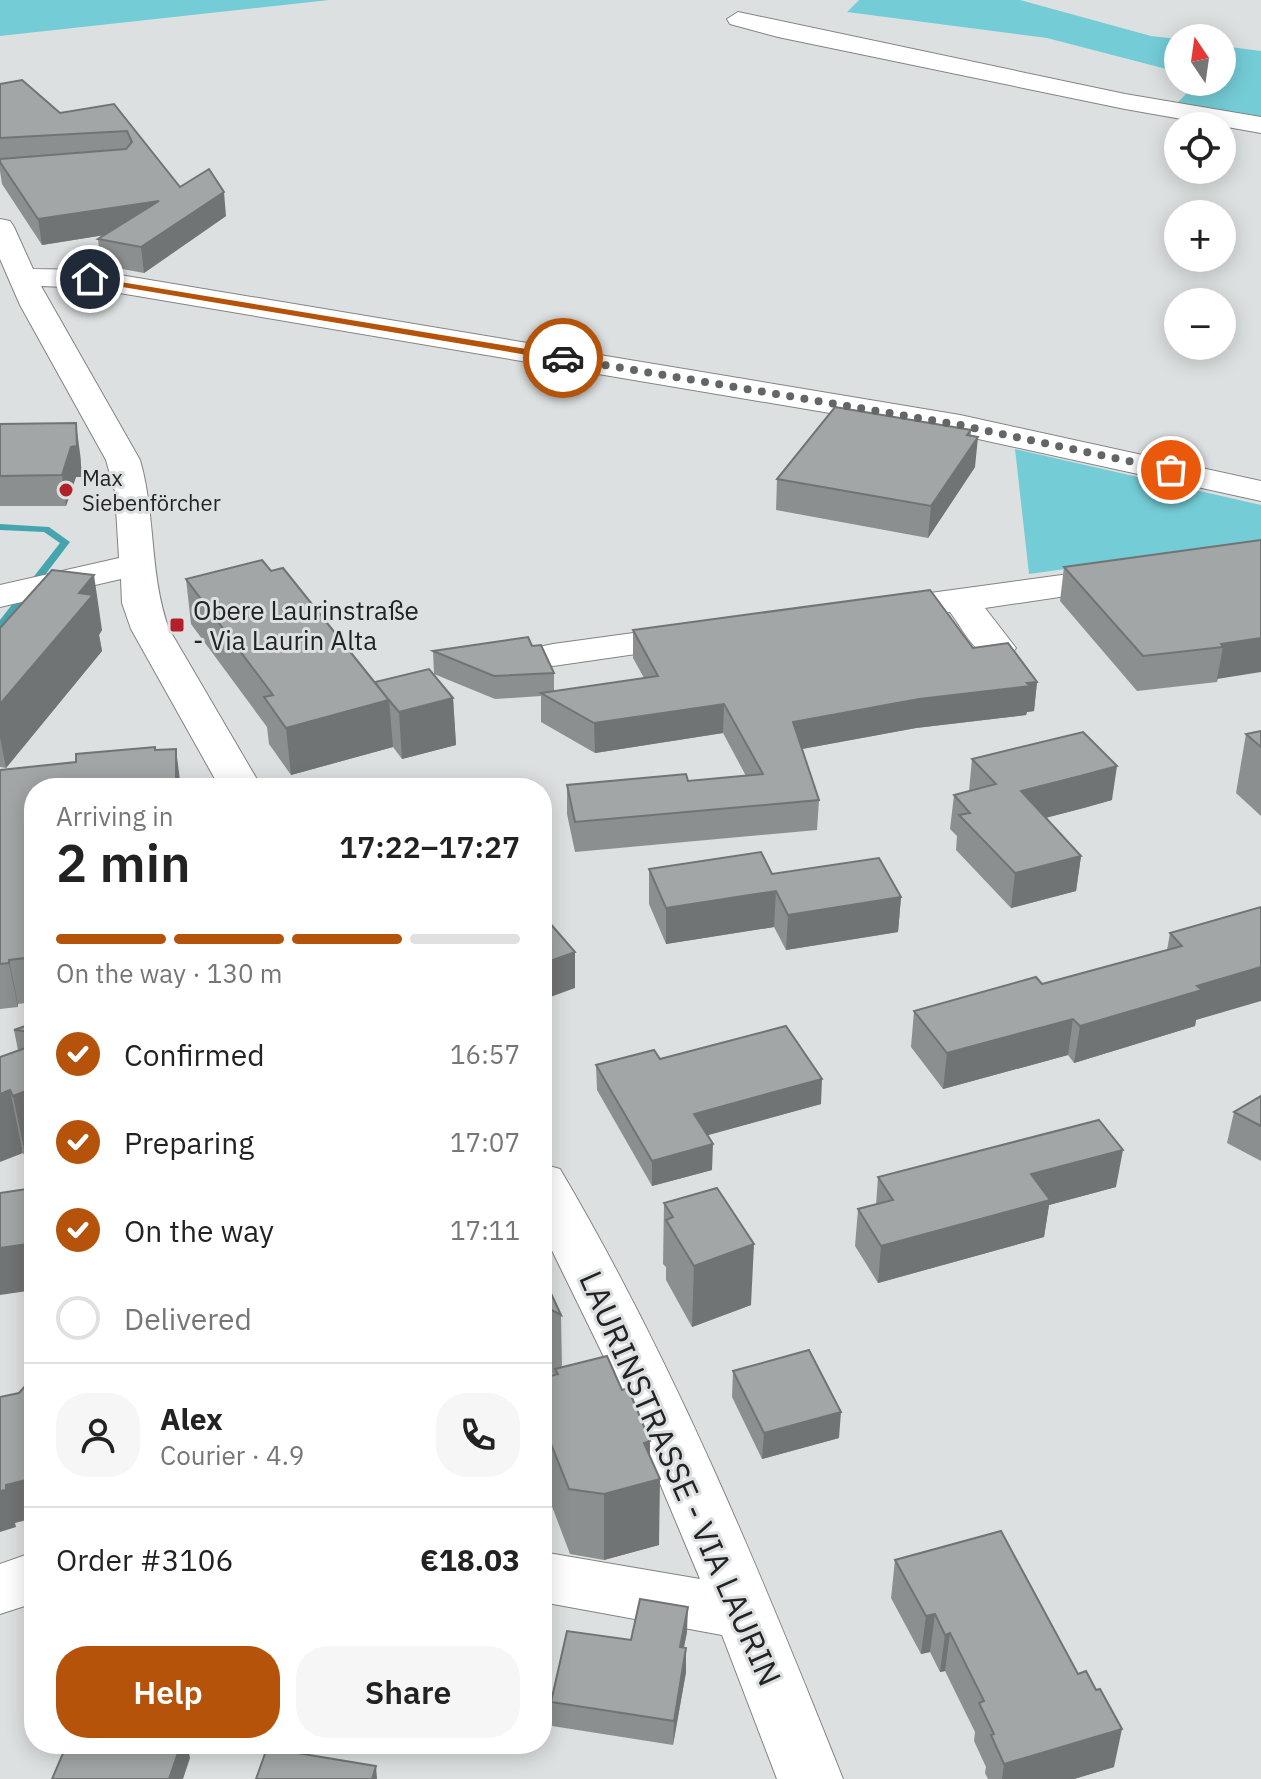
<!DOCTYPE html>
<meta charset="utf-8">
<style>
body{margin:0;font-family:"IBM Plex Sans",sans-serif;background:#f6f6f6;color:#222;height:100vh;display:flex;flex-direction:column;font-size:30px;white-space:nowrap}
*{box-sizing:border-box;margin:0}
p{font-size:26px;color:#767676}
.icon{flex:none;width:44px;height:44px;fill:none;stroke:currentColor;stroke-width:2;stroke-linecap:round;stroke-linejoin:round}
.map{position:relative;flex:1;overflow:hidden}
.panel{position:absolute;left:24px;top:778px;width:528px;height:976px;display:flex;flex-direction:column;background:#fff;border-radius:32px;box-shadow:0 4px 20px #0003}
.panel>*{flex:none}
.needle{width:52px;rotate:347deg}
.tools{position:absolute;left:1164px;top:24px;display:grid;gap:16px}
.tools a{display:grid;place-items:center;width:72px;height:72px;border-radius:50%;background:#fff;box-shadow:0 4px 20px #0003;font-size:40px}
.pin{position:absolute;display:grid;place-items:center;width:68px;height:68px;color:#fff;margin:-34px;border:4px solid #fff;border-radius:50%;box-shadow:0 2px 8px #0007}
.courier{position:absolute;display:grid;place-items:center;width:80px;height:80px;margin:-40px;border:6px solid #b45309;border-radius:50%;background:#fff;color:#222;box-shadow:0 2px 10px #0007}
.overview em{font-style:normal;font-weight:600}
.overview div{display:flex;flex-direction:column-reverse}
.overview{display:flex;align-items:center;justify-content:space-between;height:136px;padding:0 32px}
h1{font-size:52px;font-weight:600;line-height:60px}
.bar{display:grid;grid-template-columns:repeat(4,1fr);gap:12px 8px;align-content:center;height:96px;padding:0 32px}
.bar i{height:10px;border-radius:6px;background:#e0e0e0}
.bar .selected{background:#b45309}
.bar p{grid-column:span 4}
.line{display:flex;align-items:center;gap:20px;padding:0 32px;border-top:2px solid #e0e0e0}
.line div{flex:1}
.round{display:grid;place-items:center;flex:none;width:84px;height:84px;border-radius:32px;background:#f6f6f6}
ol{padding:0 32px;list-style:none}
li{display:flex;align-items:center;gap:24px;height:88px}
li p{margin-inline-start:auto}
li .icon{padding:8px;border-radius:50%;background:#b45309;color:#fff;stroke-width:4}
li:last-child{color:#767676}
li i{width:44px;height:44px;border:4px solid #e0e0e0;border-radius:50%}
.action{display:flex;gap:16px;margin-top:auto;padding:16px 32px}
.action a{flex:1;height:92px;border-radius:32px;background:#b45309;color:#fff;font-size:32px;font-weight:600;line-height:92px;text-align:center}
.action a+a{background:#f6f6f6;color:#222}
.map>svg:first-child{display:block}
</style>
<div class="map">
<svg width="1261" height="1779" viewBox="0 0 1261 1779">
<rect width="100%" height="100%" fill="#dde0e1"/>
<g fill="#74ccd6">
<path d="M0,0H329L0,36Z"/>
<path d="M859,0H1020L1151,36L1178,39V72L1047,38L847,12Z"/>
<path d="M1222,46L1261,51V117L1176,104L1198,82H1222Z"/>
<path d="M1015,449L1261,505V542L1029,574Z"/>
</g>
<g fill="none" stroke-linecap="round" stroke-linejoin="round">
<path fill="#44a5af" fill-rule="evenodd" d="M0,524L49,527L70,542L4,629L0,630V620L60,543L44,532L0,530Z"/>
<defs>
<g id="minor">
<path d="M738,12L1125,94L1261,117V133L1125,109L778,37L730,24L727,19Z"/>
<path d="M0,219L10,221L14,227L33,269L90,270L960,415L1261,481V501L960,435L90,288L41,286L140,460C156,515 149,575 169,629L262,788H220L131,629L122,603L121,579L0,607V585L119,558L115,492L106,460L20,305L0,259Z"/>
<path d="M1120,567L1133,570L1138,578L1133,586L985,608L1016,648L1010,656C977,664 968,636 950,612L879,622L866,619L860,611L866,603L879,600Z"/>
<path d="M692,625L705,628L711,636L705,644L553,666L539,663L534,655L539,647L553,644Z"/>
<path d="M542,1164L560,1169C674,1362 760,1571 843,1779H777L722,1635L542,1602V1552L700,1579L625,1400L542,1230Z"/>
<path d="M34,1552V1603L0,1614V1564Z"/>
</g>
</defs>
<use href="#minor" stroke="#818485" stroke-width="2"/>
<use href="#minor" fill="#fff" fill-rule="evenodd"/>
</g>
<g fill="#8b8f8f">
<path d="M0,84L60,113L114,104L180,187L226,216L144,273L101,265L98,239L104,235L42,245L2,184L0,171Z"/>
<path d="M0,424L80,453L82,477H76L66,506H0Z"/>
<path d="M971,436L975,467L928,538L776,510L777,479Z"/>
<path d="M1261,540L1217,682L1137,691L1060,601L1064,567Z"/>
<path d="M271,571L375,683L453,698L456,745L402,759L393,747L291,775L269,744L267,727L191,624L186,579Z"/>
<path d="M0,628L102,630L99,635L102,651L6,768L0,767Z"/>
<path d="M633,630L973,648L1037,682L1034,711L1027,712L1026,715L916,728L802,749L819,800L817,830L575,852L567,814V785L688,781L746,776L723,733L595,753L541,722V696L495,699L434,674L433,651L532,646L554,673V691L644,678L633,658Z"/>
<path d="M1261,731V816L1236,793L1246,734Z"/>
<path d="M156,750L181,788H34V1002L18,1004V1007L0,1009V770L76,762Z"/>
<path d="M972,759L1112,800L1046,818L1081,856L1076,891L1011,908L956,850L957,836L950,829L954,795L969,791Z"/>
<path d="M649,869L772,874L901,897L898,932L786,950L774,927L666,944L649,904Z"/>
<path d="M1261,907L1196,1020L1195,1026L1074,1063L1068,1055L943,1089L911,1047L914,1011L1042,984L1167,950L1170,933Z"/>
<path d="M34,1023V1156L26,1159L23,1153L0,1057L18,1050L14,1030Z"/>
<path d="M660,1059L821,1104L707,1135L712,1170L652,1186L597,1090L596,1065Z"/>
<path d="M1261,1096V1161L1227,1143L1234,1112Z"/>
<path d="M878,1177L1116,1187L1049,1205L1044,1237L878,1283L855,1246L858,1209L876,1205Z"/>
<path d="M664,1203L751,1305L692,1327L666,1280V1267L663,1264Z"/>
<path d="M542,1274L561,1315L562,1368L650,1457L659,1545L604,1560L570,1554L542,1480V1378L555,1375L542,1368Z"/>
<path d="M733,1371L839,1438L762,1459L732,1397Z"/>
<path d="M895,1560L1114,1767L1074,1779H988L985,1773L986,1767L974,1741L975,1732L945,1671L940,1672L930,1652L921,1654L891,1598Z"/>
<path d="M687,1632L684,1647L686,1672L673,1745L552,1726L551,1702L631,1640Z"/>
</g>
<g fill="#717474">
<path d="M224,192L226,216L144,273L141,247Z"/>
<path d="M159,201L162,226L42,245L38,219Z"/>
<path d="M76,423L80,453L82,477H76L66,506L62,475Z"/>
<path d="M971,430L969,450L978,437L975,467L928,538L931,506Z"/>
<path d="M94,575L102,630L99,635L102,651L6,768L0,737V704L79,593Z"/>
<path d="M1261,638V672L1217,679L1223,647L1221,644Z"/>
<path d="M1037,682L1034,711L1027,712L1026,715L916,728L791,751L793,722L919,699Z"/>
<path d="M453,698L456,745L402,759L399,712Z"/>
<path d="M389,700L393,747L291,775L286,728Z"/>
<path d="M724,704L723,733L595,753L594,723Z"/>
<path d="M176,749L181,788H177L176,782Z"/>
<path d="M1117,766L1112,800L1084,808L1017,825L1021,791Z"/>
<path d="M1081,856L1076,891L1011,908L1015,873Z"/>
<path d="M776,891L774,927L666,944V908Z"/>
<path d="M901,897L898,932L786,950L788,915Z"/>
<path d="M575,952V988L542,1000V964Z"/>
<path d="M9,960L18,1004V1007L9,963Z"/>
<path d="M1261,967V1001L1196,1020L1195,1026L1074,1063L1080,1026L1197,986Z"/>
<path d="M1073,1019L1068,1055L943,1089L947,1053Z"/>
<path d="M822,1079L821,1104L694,1139V1114Z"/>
<path d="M34,1088V1156L26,1159L13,1096Z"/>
<path d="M10,1090L23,1153L0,1162V1094Z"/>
<path d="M713,1144L712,1170L652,1186V1161Z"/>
<path d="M1123,1150L1116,1187L1049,1205L1044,1237L878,1283L881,1246L1031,1174Z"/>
<path d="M34,1243V1290L0,1295V1248Z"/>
<path d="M754,1244L751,1305L692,1327L694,1266Z"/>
<path d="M841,1412L839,1438L762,1459L764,1433Z"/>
<path d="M650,1441V1482L660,1479L659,1545L604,1560V1494L644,1443Z"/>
<path d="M34,1478V1518L15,1523L16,1527L0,1532V1491L6,1485Z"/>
<path d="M688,1607L687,1632L679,1671L680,1647Z"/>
<path d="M935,1614L930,1652L921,1654L926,1616Z"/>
<path d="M950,1633L945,1671L940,1672L945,1635Z"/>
<path d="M686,1648V1672L673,1745L674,1721Z"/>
<path d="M1122,1729L1114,1767L1074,1779H1002L1004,1764Z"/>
<path d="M181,1744H187L190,1758L183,1779H169Z"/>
<path d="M376,1766L377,1779H372Z"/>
</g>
<g fill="#a2a6a6" stroke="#717474" stroke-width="2">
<path d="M22,80L60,113L114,104L180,187L209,169L224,192L141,247L98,239L159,201L38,219L0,162V159L126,149L132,142L127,131L0,138V84Z"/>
<path d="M835,407L971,430L967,435L978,437L931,506L777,479Z"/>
<path d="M76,423L77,446L71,447L62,475L0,476V424Z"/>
<path d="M1261,540V638L1221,644L1223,647L1143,656L1064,567Z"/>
<path d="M262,560L271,571L283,568L388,699L375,682L429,669L453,698L399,712L389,700L286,728L264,697L273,695L186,579Z"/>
<path d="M52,570L94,575L79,593L93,595L0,704V628Z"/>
<path d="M930,590L973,648L1008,643L1037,682L1027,683L1030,686L919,699L793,722L819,800L575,822L567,785L686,774L688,781L763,774L724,704L594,723L541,693L658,676L633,630Z"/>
<path d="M528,637L532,646L541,645L554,673L494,676L433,651Z"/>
<path d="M1261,731V747L1246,734Z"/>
<path d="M1083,732L1117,766L1088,774L1021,791L1081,856L1015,873L959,815L970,813L954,795L996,784L972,759Z"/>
<path d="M155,747V750L176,749V782L120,788H34V957L9,960V963L0,964V770L76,762V754Z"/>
<path d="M761,852L772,874L879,858L901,897L788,915L776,891L666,908L649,869Z"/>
<path d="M1261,907V967L1197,986L1202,990L1080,1026L1073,1019L947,1053L914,1011L1036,977L1042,984L1182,946L1170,933Z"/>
<path d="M542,914L575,952L542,964Z"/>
<path d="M34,1023V1032L14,1030Z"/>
<path d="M786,1026L822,1079L694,1114L713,1144L652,1161L596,1065L654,1050L660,1059Z"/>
<path d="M34,1045V1088L13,1096L10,1090L0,1094V1057Z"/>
<path d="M1261,1096V1126L1234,1112Z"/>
<path d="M1099,1120L1123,1150L1031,1174L1050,1200L881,1246L858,1209L893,1200L878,1177Z"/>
<path d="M34,1188V1243L0,1248V1193Z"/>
<path d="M717,1188L754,1244L694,1266L666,1220L673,1217L664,1203Z"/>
<path d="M542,1274L561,1315L542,1305Z"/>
<path d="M809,1350L841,1412L764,1433L733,1371Z"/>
<path d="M607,1356L622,1390L628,1388L650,1441L644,1443L660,1479L604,1494L569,1489L542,1421V1378L558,1374L555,1369Z"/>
<path d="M34,1382V1478L6,1485V1490L0,1491V1397L19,1393L27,1384Z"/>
<path d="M1001,1531L1078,1674L1086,1671L1096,1690L1100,1689L1122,1729L1004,1764L991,1735L994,1734L979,1703L984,1701L950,1633L945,1635L935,1614L926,1616L895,1560Z"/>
<path d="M640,1599L688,1607L680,1647L686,1648L674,1721L551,1702L567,1631L631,1640Z"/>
<path d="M67,1744H181L169,1779H52Z"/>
<path d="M267,1748L376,1766L372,1779H256Z"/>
</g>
<path fill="#b45309" d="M90,277L563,355L568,358L563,361L87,281Z"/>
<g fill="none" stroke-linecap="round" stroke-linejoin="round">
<path stroke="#636566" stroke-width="8" stroke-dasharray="0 14.4" d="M563,358L960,425L1171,470"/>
</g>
<g fill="#b22129" stroke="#dde0e1" stroke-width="3">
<circle cx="66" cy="490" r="8"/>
<rect x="169" y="617" width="16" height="16" rx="4"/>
</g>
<g text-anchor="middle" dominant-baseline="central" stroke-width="6" stroke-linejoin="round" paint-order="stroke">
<g font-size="22" fill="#222323" stroke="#dde0e1" text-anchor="start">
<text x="82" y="477">Max<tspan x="82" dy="25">Siebenförcher</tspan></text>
</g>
<g font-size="26" fill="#222323" stroke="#dde0e1" text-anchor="start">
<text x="193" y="610">Obere Laurinstraße<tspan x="193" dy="30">- Via Laurin Alta</tspan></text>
</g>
<g font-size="32" fill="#222323" stroke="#dde0e1">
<text transform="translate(681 1478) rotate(66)">LAURINSTRASSE - VIA LAURIN</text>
</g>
</g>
</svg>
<div class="tools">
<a><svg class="needle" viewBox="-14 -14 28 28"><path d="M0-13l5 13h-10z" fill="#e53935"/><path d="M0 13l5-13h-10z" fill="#767676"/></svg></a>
<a><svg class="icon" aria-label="locate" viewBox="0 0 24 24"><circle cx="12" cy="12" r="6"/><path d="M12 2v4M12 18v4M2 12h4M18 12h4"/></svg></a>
<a>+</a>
<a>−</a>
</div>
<div class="pin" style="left:1171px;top:470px;background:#ea580c"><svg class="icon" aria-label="bag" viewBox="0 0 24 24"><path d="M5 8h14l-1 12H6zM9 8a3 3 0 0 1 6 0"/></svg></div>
<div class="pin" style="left:90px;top:279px;background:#1f2937"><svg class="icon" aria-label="home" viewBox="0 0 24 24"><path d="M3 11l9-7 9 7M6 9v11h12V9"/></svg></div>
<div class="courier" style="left:563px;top:358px"><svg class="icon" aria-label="car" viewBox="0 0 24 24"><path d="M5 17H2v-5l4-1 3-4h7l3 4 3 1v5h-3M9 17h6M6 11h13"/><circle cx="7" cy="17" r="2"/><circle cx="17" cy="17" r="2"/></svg></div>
<section class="panel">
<div class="overview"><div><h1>2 min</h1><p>Arriving in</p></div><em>17:22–17:27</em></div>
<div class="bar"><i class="selected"></i><i class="selected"></i><i class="selected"></i><i></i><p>On the way · 130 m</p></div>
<ol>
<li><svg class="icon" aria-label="check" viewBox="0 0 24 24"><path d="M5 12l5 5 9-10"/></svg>Confirmed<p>16:57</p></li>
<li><svg class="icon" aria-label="check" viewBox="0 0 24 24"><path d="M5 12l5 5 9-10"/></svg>Preparing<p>17:07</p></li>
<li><svg class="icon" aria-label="check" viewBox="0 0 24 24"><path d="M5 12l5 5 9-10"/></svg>On the way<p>17:11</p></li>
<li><i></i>Delivered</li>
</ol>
<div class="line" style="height:144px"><a class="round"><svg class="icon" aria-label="person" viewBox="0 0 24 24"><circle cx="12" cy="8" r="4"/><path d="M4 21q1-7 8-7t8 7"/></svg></a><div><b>Alex</b><p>Courier · 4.9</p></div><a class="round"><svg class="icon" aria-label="phone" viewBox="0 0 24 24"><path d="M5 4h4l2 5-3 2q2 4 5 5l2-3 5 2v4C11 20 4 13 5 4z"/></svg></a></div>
<div class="line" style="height:104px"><div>Order #3106</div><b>€18.03</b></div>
<div class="action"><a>Help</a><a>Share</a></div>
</section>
</div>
